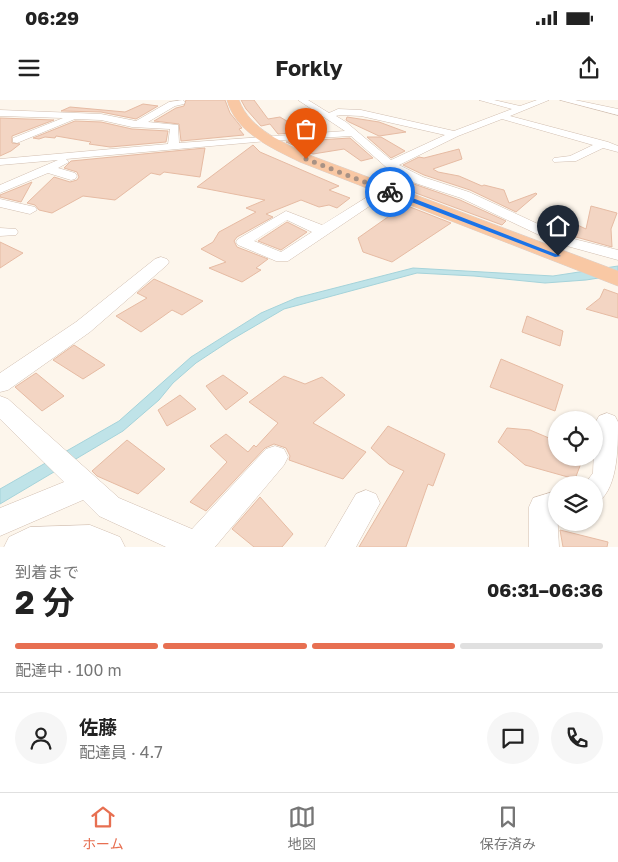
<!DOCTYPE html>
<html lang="ja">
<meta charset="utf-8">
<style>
body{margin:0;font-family:"Golos Text","Noto Sans JP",sans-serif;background:#f6f6f6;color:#222;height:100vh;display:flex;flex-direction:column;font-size:19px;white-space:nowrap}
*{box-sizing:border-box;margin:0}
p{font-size:16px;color:#767676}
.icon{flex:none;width:28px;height:28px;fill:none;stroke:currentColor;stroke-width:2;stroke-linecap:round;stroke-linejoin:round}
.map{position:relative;height:447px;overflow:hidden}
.details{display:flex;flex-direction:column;background:#fff;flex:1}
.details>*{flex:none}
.tools{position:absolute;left:548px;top:311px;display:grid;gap:10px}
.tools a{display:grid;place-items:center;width:55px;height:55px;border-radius:50%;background:#fff;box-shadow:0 1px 4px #0004;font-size:25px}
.pin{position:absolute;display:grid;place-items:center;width:42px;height:42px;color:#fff;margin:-51px -21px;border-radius:50% 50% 50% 0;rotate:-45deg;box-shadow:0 0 5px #0007}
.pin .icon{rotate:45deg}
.courier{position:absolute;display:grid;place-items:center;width:50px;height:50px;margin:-25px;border:4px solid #1a73e8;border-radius:50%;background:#fff;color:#222;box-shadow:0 1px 6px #0007}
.headline em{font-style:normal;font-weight:700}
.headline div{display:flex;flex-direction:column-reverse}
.headline{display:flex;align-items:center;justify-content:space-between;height:85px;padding:0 15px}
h1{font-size:32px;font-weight:700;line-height:38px}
.bar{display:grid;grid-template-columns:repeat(4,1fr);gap:8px 5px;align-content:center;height:60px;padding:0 15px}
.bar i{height:6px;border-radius:4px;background:#e0e0e0}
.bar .selected{background:#e76f51}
.bar p{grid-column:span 4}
.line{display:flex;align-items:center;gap:12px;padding:0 15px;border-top:1px solid #e0e0e0}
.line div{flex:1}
.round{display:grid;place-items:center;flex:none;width:52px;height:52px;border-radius:26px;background:#f6f6f6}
.status{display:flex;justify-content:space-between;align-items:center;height:35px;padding:0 25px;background:#fff;direction:ltr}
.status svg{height:14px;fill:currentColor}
header{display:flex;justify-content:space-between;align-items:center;height:65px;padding:0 15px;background:#fff;font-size:22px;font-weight:700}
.dock{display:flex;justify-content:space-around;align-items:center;height:70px;border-top:1px solid #e0e0e0;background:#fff;font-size:14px;color:#767676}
.dock a{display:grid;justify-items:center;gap:2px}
.dock .selected{color:#e76f51}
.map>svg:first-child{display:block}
</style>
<div class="status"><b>06:29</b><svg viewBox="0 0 49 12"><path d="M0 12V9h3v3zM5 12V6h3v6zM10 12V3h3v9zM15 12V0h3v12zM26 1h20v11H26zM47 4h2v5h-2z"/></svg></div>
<header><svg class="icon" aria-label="menu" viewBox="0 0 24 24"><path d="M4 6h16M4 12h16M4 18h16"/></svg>Forkly<svg class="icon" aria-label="share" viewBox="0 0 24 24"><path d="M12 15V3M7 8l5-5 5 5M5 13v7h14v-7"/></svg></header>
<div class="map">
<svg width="618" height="447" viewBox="0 0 618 447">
<rect width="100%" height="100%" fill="#fdf6ec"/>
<path fill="#bfe3e8" stroke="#a5d3da" d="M618,166V175L586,180L545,183L474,176L417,173L284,209L231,240L196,263L173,283L159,300L123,331L0,404V389L119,321L191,257L261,213L296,198L413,168L553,176Z"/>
<g fill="#f3d5c3" stroke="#e6bba3">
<path d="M186,0H225L230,13L242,28L239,29L244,35L181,41L179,24L154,21L176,8L184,6Z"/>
<path d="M241,0H254L268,19L280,17L305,32L278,34L270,24L261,26L246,9Z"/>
<path d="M143,4L158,6L136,19L101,12L61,11L70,7L125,12Z"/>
<path d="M347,17L379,22L406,32L379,36L349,22L346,20Z"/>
<path d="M0,18L54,20L12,36V43L20,44L11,51L0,56Z"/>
<path d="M75,21L101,22L132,29L168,31L166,42L110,47L89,44L91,42L56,36L55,38L45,37L39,39L33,38Z"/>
<path d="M367,37H381L405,51L391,58Z"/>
<path d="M350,38L373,58L361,61L344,49L313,54L286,42Z"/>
<path d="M253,45L260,52L339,86L329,90L350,98L337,108L329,105L319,107L301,100L266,114L273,117L237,137L234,141L237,147L268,159L256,168L261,170L242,182L209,168L226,162L201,149L213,142L219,132L256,112L246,108L265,100L197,87Z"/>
<path d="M205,48L200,77L164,72L160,75L151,73L115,100L83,96L52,113L39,110L35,105L27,103L54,77L70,82L77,80L79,77L77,72L64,68L71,61Z"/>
<path d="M459,49L462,59L433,69L438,72L459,76L482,86L484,85L504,90L509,103L536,93L537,94L516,112L470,90L424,75L403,65L419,57L424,58Z"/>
<path d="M32,82L21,102L0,97V95Z"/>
<path d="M411,83L460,100L506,121L502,125L405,89Z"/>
<path d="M405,105L451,123L392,162L363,152L358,138Z"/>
<path d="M591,106L617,113L611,129L612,147L565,134L571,122L586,129Z"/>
<path d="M287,122L307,132L281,150L258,141Z"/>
<path d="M0,142L23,153L0,168Z"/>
<path d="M154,179L203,201L182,215L172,210L141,232L116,216L147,198L137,193Z"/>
<path d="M604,189L618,194V218L586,209L600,198Z"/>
<path d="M527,216L563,231L560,246L522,232Z"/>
<path d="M74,245L105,265L83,279L53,260Z"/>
<path d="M501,259L563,285L555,311L490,287Z"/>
<path d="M36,273L64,296L42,311L15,287Z"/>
<path d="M223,275L248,293L226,310L206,286Z"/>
<path d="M284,276L305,284L322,277L345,295L313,323L366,352L343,379L289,360L290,356L286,348L274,344L265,348L206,411L190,402L227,362L210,346L226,334L248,352L254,345L256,347L278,323L249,302Z"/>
<path d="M180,295L196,309L167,326L158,310Z"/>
<path d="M388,326L445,354L433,386L428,384L406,447H359L404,371L389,364L371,348Z"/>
<path d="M507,328L530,330L556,341V358H583L575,379L525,365L498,342Z"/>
<path d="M127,340L165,369L138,394L97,376L92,371Z"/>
<path d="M260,397L293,434L282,447H254L232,429Z"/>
<path d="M560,430L608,442L607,447H563Z"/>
</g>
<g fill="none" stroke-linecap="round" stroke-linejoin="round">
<defs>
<g id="minor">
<path d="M183,0L185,2L184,4L175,6L148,22L178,25L179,43L345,31L298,0H308L329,13L338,9L361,10L454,31L512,9L479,0H494L520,6L537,0H549L510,16L608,42L618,46V52L603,48L576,61L554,62L552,60L554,58L570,56L593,45L502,19L458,36L399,65L423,77L469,92L566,137L618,150V160L556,143L461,98L415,83L386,67L351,36L267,41L66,59L69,62L58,68L75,73L77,76L75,79L71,80L48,73L0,93V85L58,60L0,65V59L168,44L170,29L132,27L101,20L75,19L17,43L13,42V38L63,18L0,16V10L101,14L136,21L169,2ZM339,15L361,16L445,35L391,60L346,22L336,16Z"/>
<path d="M560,0H575L618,9V15Z"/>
<path d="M385,86L389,87L391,90L389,93L288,161H276L238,145L236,142L238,139L286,111L322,125ZM287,120L312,132L281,152L254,141Z"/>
<path d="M0,99L35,107L37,110L30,114L0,107Z"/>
<path d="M0,128L16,129L18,132L16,135L0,136Z"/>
<path d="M161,157L167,159L169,162L167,165L90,232L8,290L0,292V273L76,222L155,159Z"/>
<path d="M0,296L8,299L119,398L192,429L266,349L275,346L284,349L288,357L284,365L215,447H166L99,416L83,400L0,436V408L64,382L0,319Z"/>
<path d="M607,313L615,316L618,322C618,350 618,392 594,405V385H584L593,373L595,323L599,316Z"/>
<path d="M366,390L376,394L380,403L356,447H325L356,394Z"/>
<path d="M556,391L559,447H529V407L533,398Z"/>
<path d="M90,425L120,437L125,447H4L9,437L30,427Z"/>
</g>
<path id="trunk" d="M227,0H239C250,30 285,43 312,56L618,171V186L300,62C272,48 236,33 227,0Z"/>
</defs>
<use href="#minor" stroke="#d1beb0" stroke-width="1"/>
<use href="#trunk" stroke="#dad1cd" stroke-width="1"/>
<use href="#minor" fill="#fff" fill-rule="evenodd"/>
<use href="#trunk" fill="#f9c8a4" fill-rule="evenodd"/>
</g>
<path fill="#1a73e8" d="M388,90H392L561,156L555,157L388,93Z"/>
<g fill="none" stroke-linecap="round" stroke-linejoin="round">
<path stroke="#a89285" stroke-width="5" stroke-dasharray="0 9" d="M306,59L390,92"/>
</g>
</svg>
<div class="tools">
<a><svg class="icon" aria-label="locate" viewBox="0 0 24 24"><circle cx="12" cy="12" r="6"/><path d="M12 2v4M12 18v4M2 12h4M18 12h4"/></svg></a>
<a><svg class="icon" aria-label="layers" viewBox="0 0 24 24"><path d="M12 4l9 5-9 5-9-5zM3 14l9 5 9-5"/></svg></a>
</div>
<div class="pin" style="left:306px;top:59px;background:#ea580c"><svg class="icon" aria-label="bag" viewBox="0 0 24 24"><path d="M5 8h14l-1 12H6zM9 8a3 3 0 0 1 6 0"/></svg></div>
<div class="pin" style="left:558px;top:156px;background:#1f2937"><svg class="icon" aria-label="home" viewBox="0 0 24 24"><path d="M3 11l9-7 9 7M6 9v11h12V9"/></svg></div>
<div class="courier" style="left:390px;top:92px"><svg class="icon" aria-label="bike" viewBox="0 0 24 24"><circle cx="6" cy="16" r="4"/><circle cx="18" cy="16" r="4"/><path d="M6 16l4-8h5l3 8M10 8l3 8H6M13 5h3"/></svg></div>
</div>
<section class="details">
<div class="headline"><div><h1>2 分</h1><p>到着まで</p></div><em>06:31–06:36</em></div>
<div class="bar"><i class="selected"></i><i class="selected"></i><i class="selected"></i><i></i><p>配達中 · 100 m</p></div>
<div class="line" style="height:90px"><a class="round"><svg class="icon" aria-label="person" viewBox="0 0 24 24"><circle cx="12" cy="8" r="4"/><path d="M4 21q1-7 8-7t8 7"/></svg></a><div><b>佐藤</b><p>配達員 · 4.7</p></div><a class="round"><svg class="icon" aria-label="chat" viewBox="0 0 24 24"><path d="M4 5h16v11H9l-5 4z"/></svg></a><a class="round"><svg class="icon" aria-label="phone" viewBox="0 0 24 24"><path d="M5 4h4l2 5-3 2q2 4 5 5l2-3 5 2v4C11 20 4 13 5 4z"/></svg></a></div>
</section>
<nav class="dock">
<a class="selected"><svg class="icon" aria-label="home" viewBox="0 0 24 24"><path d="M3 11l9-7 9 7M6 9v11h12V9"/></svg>ホーム</a>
<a><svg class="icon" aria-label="map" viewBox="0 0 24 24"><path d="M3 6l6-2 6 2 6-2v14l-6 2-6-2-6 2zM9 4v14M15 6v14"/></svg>地図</a>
<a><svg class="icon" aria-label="saved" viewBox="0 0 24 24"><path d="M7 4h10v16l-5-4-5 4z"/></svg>保存済み</a>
</nav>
